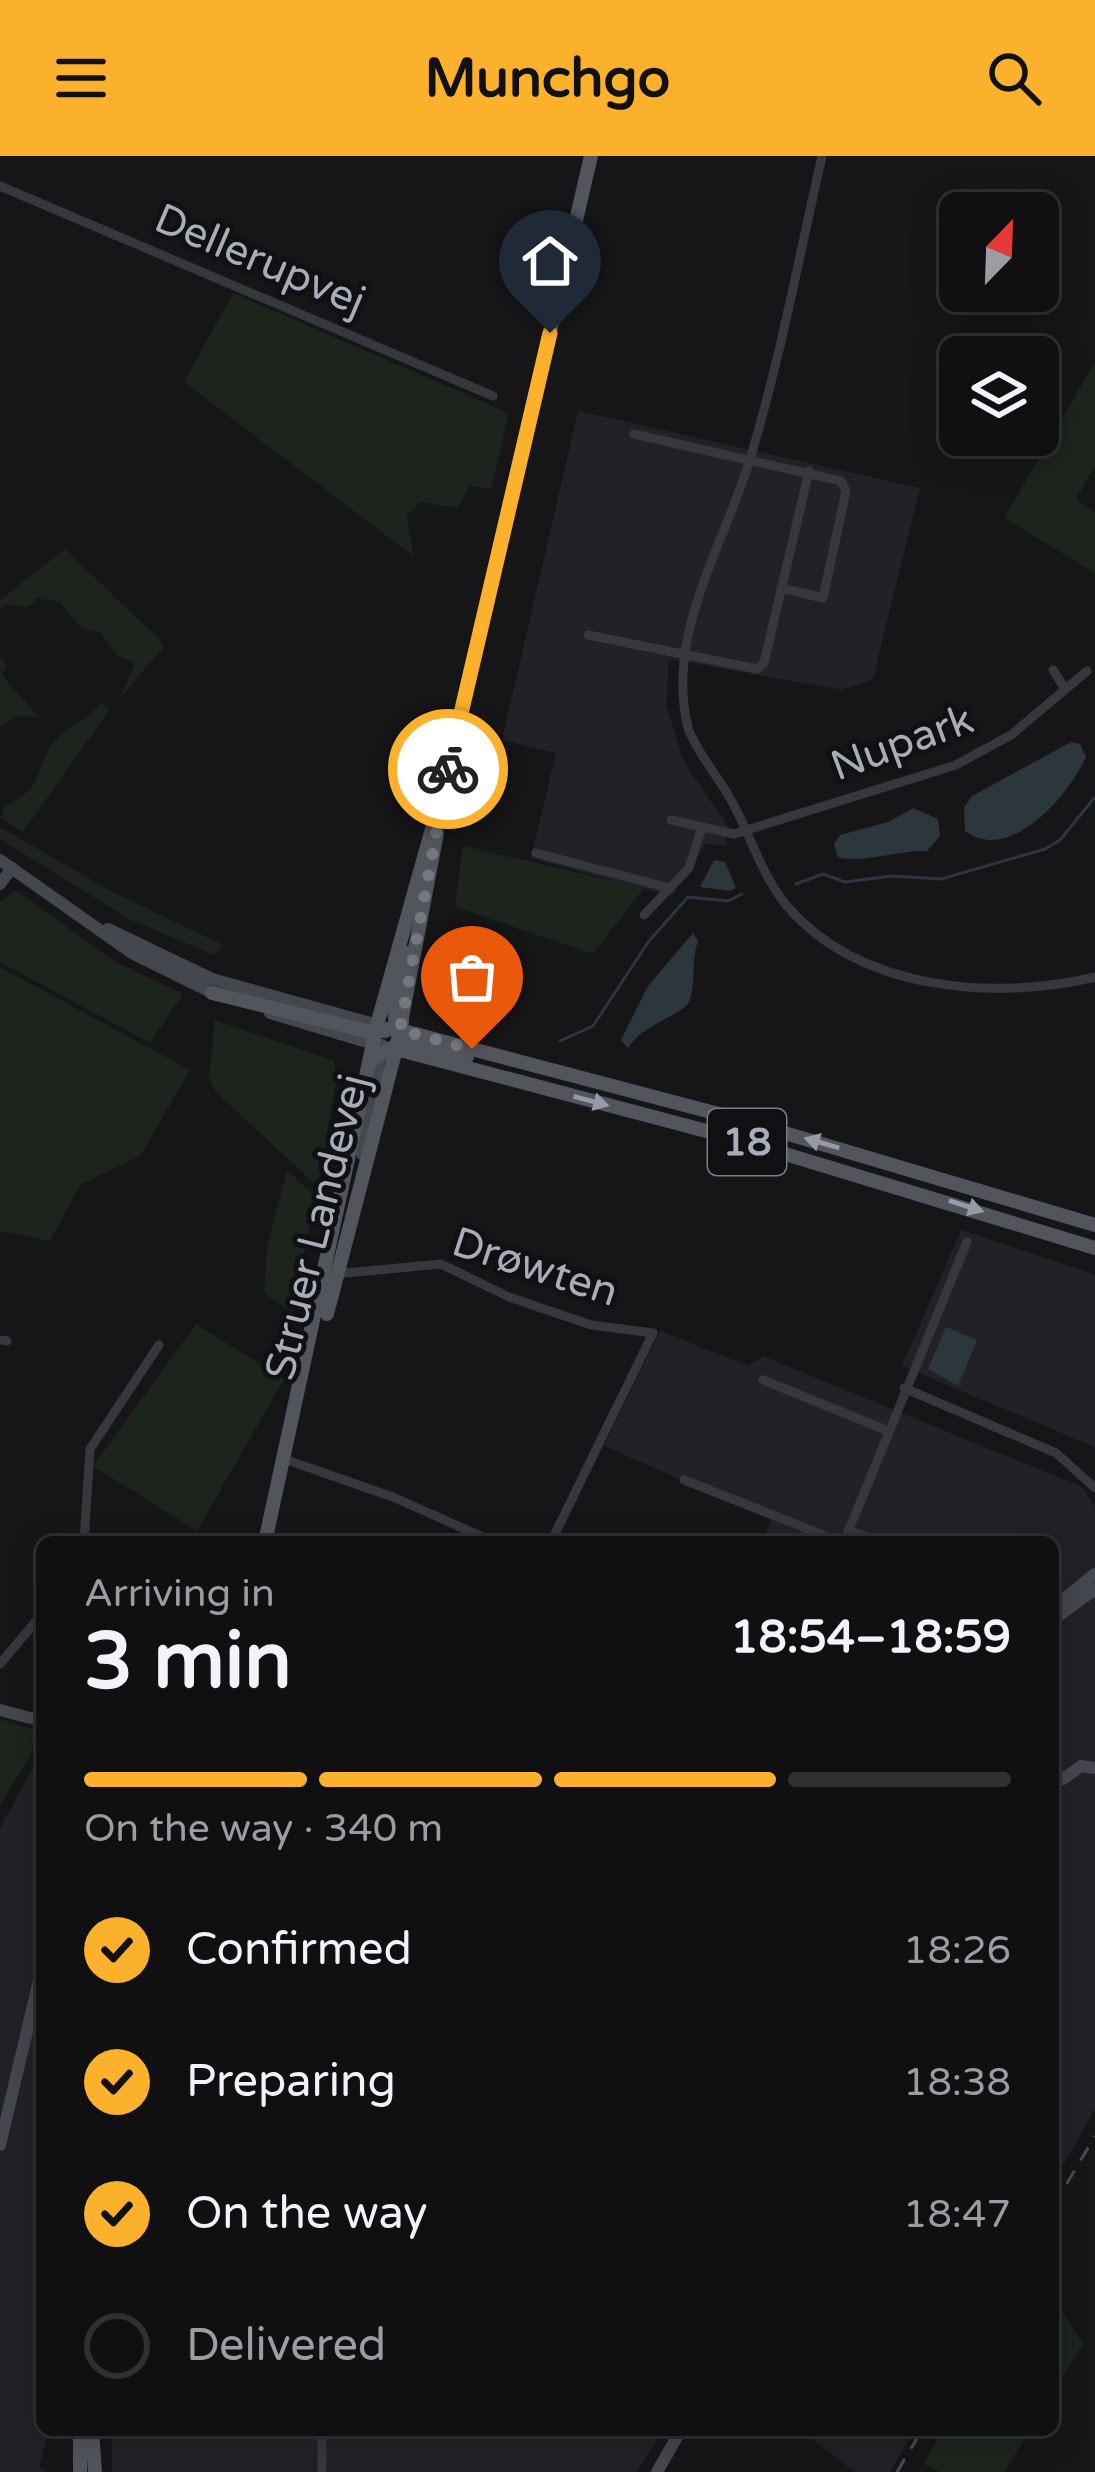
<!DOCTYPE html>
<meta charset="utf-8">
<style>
body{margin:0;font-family:"Varela Round",sans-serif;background:#19191c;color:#f1f3f6;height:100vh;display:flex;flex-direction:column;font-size:45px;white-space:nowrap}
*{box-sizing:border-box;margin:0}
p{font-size:39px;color:#9c9da0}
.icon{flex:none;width:66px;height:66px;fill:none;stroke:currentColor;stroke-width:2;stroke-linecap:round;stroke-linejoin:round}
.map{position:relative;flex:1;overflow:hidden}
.sheet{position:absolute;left:36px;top:1380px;width:1023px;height:900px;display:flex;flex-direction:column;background:#101013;border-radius:18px;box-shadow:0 6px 30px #0003,0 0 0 3px #303033}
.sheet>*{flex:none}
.needle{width:78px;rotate:23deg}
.buttons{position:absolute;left:939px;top:36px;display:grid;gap:24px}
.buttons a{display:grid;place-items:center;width:120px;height:120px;border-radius:18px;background:#101013;box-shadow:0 6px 30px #0003,0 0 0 3px #303033;font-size:60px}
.pin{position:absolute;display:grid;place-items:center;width:102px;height:102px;color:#fff;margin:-123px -51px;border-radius:50% 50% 50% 0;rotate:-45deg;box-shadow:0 0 12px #0007}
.pin .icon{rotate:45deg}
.courier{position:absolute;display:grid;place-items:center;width:120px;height:120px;margin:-60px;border:9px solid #fbb12c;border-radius:50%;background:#fff;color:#222;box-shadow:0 3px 15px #0007}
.headline em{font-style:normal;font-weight:700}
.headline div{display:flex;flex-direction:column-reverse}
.headline{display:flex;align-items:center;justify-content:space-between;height:204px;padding:0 48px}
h1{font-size:78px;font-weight:700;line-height:90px}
.bar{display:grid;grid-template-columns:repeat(4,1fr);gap:18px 12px;align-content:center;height:144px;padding:0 48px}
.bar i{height:15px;border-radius:9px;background:#303033}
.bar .selected{background:#fbb12c}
.bar p{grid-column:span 4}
ol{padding:0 48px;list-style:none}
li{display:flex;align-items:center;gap:36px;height:132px}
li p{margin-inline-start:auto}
li .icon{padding:12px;border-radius:50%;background:#fbb12c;color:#111;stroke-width:4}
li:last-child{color:#9c9da0}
li i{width:66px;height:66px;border:6px solid #303033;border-radius:50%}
header{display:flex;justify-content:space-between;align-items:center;height:156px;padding:0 48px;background:#fbb12c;color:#111;font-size:54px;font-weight:700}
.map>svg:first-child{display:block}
</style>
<header><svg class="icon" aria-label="menu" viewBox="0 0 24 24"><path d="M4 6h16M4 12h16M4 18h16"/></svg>Munchgo<svg class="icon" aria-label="search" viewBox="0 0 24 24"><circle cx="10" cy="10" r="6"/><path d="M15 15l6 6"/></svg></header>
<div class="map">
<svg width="1095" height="2316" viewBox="0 0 1095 2316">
<rect width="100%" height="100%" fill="#161619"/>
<g fill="#222226">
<path d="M578,255L920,332L873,523L842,534L669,503L666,549L684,606L727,669L726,690L706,688L671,740L531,702L556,597L502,584Z"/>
<path d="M961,1074L1095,1119V1291L902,1210Z"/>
<path d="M660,1175L748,1210L763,1200L1082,1331L1095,1351V1953L1053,2027V1386H763L771,1363L604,1290Z"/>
<path d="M42,1596V2274H48L39,2313L48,2316H0V1672Z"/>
<path d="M112,2274H663L637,2316H112Z"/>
<path d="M800,2274H914L890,2316H855Z"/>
</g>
<g fill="#1c241d">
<path d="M233,137L509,257L491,333L470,330L457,352L420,346L407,359L413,400L184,226Z"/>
<path d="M1095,206V310L1076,343L1095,356V417L1004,362Z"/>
<path d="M65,393L161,485L163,492L119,543L135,507L117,499L100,476C78,477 73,460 60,446L38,442L27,451L6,448L0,453V444Z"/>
<path d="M0,501L7,509L2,519L39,562L20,559L0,570Z"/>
<path d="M101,547L110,553L23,676L1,662L4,651C52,627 31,611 56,584C70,568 88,565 101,547Z"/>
<path d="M0,671L109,734L223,789L214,799L129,763L0,683Z"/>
<path d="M463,690L644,732L593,798L455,751Z"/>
<path d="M16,734L114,805L183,838L150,887L0,806V746Z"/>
<path d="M0,811L190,914L140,1000L80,1029L50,1085L0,1075Z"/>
<path d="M215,864L333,904L337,919L318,1031L216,936L209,923Z"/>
<path d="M287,1014L315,1040L293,1157L264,1137L267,1092Z"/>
<path d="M196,1168L284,1223L197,1375L93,1310Z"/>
<path d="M0,1563L39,1575L28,1604L0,1649Z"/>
<path d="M1053,2142L1083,2188L1053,2236Z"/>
<path d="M942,2274H1030L1004,2316H940L924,2308Z"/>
</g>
<g fill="#2c363d">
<path d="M1071,586L1080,588L1086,601C1070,637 1011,709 965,675L964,652L972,640Z"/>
<path d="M913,652L938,663L940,680L927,695C899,694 860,708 838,701L834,688L840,679L888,666Z"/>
<path d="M714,704L725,706L736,732L730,735L700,731Z"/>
<path d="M693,777L698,785C691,804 696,826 690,844C685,859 643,867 628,892L621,884L648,830Z"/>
<path d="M946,1171L977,1184L958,1230L928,1213Z"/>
</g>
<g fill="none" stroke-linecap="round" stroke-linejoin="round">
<g stroke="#2c363d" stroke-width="3">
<path d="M796,728L823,718L845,726L892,720L941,723L1045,693L1060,684L1095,641"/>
<path d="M560,885L593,870L649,785L688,741L728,745L742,738"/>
</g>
<g stroke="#37383e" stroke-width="9">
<path d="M822,0C799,101 780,204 750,303C724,390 663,482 689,575C699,598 714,616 727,637C749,673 760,718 787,750C860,835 995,845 1095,821"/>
<path d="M0,30L493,240"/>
<path d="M634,278L841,325L846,335L823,442L781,432"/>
<path d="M588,479L757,513L764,507L809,315"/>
<path d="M1053,514L1065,533"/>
<path d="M671,664L734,678L956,609L1011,579L1087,515"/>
<path d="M536,697L669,732"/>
<path d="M644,759L689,712L702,671"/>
<path d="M335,1118L441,1108L509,1141L591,1169L653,1177L551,1386"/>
<path d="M0,1184L7,1185"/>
<path d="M763,1224L886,1274"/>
<path d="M904,1232L1056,1297L1095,1332"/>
<path d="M284,1303L393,1341L494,1386"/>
<path d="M684,1324L841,1386"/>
<path d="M848,1374L879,1386"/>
<path d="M84,1386L90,1293L159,1189"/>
<path d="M844,1386L967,1086"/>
<path d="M0,1508L42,1458"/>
<path d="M322,2274V2316"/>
</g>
<g stroke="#45474e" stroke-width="12">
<path d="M0,704L132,797L217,839"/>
<path d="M0,728L12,712"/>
<path d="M108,773L212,823L381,870"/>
<path d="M270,857L377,889"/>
<path d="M362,998L382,889"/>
<path d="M1053,1452L1095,1418"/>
<path d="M1053,1464L1095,1433"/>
<path d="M0,1554L42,1565"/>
<path d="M1053,1616L1063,1623L1081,1610L1095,1612"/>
<path d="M0,1989L42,1812"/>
<path d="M657,2316L681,2274"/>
</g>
<g stroke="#53555d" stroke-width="14">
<path d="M212,837L366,875H385L402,866"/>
<path d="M400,874L734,962L1095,1069"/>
<path d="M396,875L394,847L404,796"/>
<path d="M396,893L729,981L1095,1092"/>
<path d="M371,904L400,887L467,901"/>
<path d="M327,1158L396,893L437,677"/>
<path d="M265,1386L377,869L444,630L591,0"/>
<path d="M80,2274V2316"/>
<path d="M92,2274L95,2316"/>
</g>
<g stroke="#4a4c53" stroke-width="3" stroke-dasharray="15 12" stroke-linecap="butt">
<path d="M1053,2051L1095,1980"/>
<path d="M897,2316L922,2274"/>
</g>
</g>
<defs><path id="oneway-solid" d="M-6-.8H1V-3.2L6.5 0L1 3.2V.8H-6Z" transform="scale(3)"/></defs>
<g fill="#979ba7">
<use href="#oneway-solid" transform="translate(591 945) rotate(15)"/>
<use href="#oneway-solid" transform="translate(822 987) rotate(-164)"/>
<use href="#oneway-solid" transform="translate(966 1050) rotate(18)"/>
</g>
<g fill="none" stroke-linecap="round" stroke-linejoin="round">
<path stroke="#757881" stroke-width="12" stroke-dasharray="0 21.6" d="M448,613L400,874L472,893"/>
<path stroke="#fbb12c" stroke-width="15" d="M448,613L550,177"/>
</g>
<g text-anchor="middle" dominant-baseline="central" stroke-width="10" stroke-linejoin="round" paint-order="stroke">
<rect fill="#111114" stroke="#7b7e88" stroke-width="3" x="708" y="953" width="78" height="66" rx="9"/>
<g font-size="39" font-weight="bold" fill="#a8adb9">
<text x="747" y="986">18</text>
</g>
<g font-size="42" fill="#a8adb9" stroke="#111114">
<text transform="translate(260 104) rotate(23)">Dellerupvej</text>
<text transform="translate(902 587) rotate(-20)">Nupark</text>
<text transform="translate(317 1071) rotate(-76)">Struer Landevej</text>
<text transform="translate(535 1111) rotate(18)">Drøwten</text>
</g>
</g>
</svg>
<div class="buttons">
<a><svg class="needle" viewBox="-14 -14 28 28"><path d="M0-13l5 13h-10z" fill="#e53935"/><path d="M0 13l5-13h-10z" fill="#9c9da0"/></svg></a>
<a><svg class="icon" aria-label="layers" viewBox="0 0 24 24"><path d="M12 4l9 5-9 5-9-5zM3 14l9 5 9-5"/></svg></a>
</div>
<div class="pin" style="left:472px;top:893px;background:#ea580c"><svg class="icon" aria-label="bag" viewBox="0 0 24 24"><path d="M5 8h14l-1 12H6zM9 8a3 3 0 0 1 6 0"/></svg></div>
<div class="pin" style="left:550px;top:177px;background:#1f2937"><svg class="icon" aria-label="home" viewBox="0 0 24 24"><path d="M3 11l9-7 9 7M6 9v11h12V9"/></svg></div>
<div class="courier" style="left:448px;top:613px"><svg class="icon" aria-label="bike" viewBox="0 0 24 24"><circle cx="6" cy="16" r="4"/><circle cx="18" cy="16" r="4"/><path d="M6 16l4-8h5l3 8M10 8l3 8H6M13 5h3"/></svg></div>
<section class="sheet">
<div class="headline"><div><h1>3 min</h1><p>Arriving in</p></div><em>18:54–18:59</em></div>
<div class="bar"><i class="selected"></i><i class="selected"></i><i class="selected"></i><i></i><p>On the way · 340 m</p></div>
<ol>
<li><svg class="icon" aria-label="check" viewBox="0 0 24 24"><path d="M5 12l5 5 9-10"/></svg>Confirmed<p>18:26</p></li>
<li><svg class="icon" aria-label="check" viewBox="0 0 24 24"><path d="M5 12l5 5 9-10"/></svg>Preparing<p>18:38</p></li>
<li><svg class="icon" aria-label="check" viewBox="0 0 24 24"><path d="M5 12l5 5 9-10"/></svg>On the way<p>18:47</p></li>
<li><i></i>Delivered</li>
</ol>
</section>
</div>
